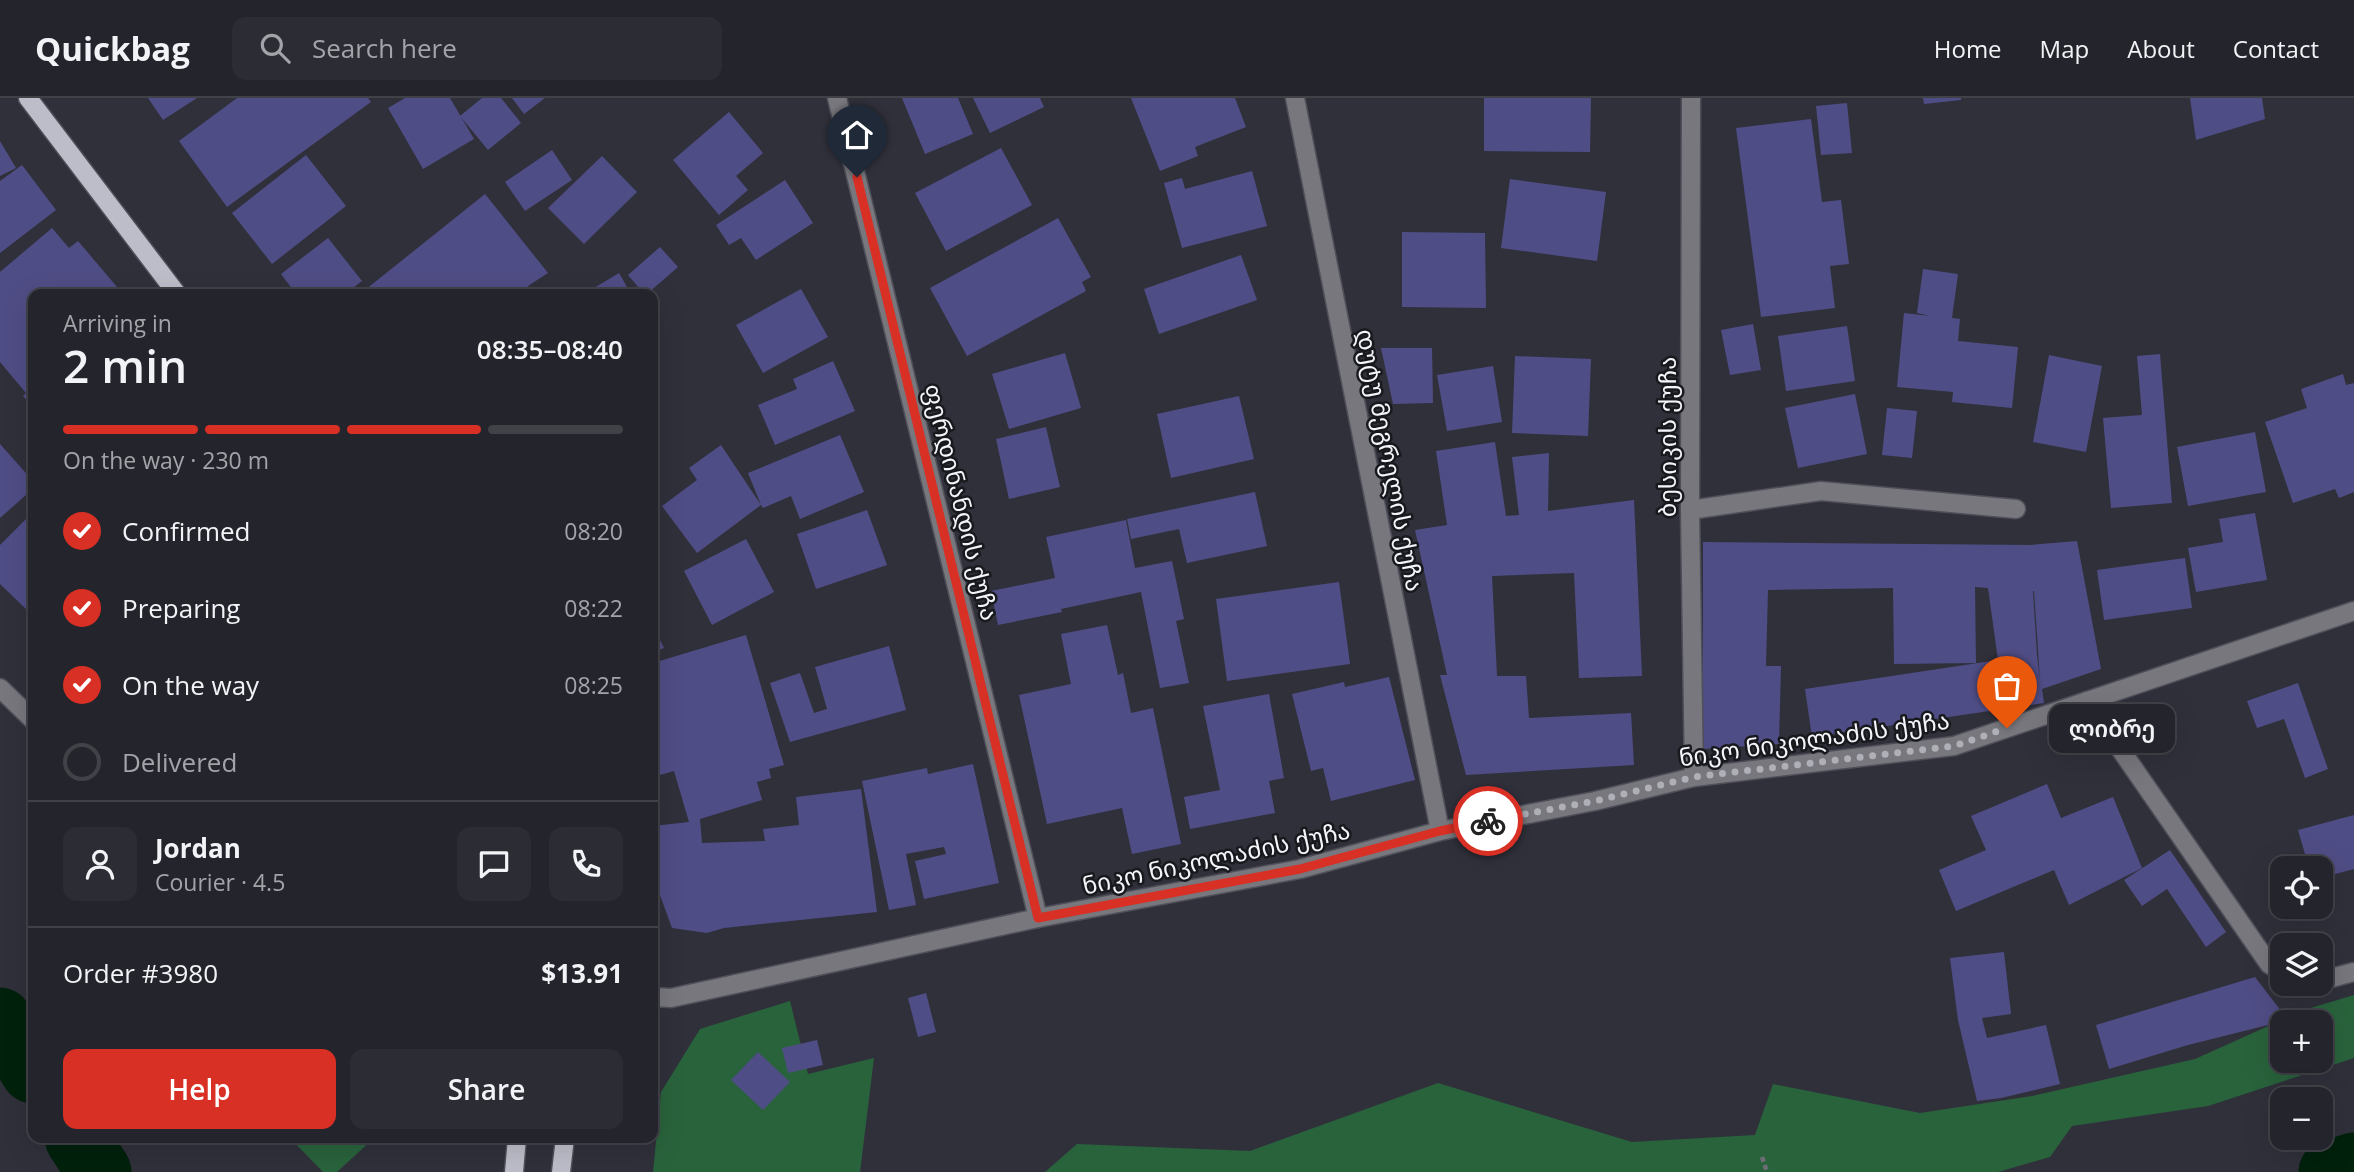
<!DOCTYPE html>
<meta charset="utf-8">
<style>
body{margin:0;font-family:"Open Sans","Noto Sans Georgian",sans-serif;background:#2c2c34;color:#f1f3f6;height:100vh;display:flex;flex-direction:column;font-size:26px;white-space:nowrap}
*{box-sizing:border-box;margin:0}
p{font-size:23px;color:#a3a4a9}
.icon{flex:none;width:38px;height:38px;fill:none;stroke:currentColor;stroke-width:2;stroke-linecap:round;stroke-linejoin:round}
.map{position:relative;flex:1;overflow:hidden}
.side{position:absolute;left:28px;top:191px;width:630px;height:854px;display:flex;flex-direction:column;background:#24242c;border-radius:14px;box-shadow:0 7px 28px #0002,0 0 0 2px #414148}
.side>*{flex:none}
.controls{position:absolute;left:2270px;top:758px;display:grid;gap:14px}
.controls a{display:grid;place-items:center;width:63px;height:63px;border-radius:14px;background:#24242c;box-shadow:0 7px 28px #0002,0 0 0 2px #414148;font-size:35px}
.pin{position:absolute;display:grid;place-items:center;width:60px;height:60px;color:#fff;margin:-72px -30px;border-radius:50% 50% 50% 0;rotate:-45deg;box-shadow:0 0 7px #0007}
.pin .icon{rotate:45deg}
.courier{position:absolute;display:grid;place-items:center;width:70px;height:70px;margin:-35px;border:5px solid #d93025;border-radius:50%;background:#fff;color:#222;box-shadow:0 2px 9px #0007}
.bubble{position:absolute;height:49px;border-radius:14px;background:#24242c;box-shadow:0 7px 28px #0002,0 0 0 2px #414148;font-size:23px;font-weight:600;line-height:49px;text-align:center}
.summary em{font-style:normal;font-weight:600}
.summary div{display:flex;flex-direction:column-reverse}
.summary{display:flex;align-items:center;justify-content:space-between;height:119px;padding:0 35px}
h1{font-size:46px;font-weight:600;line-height:52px}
.bar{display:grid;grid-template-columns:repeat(4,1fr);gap:10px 7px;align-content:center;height:84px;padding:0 35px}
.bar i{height:9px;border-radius:5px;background:#414148}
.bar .active{background:#d93025}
.bar p{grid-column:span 4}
.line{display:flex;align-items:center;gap:18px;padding:0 35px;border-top:2px solid #414148}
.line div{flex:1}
.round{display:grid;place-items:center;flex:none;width:74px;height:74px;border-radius:14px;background:#2c2c34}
ol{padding:0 35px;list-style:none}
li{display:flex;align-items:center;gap:21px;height:77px}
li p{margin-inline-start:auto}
li .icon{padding:7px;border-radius:50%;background:#d93025;color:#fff;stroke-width:4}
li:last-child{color:#a3a4a9}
li i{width:38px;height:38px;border:4px solid #414148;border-radius:50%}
.button{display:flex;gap:14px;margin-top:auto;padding:14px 35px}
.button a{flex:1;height:80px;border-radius:14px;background:#d93025;color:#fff;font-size:28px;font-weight:600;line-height:80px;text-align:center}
.button a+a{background:#2c2c34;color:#f1f3f6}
header{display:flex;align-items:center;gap:42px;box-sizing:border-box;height:98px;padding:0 35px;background:#24242c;border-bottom:2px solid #414148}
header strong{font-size:33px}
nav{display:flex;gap:38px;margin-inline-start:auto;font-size:24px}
.search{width:490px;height:63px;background:#2c2c34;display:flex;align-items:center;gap:18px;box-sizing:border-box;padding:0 24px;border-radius:14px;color:#a3a4a9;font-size:26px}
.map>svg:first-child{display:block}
</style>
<header>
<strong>Quickbag</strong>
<div class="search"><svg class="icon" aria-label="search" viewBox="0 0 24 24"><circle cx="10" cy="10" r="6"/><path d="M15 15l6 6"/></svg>Search here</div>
<nav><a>Home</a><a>Map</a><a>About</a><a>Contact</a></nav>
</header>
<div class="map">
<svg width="2354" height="1074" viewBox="0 0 2354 1074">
<rect width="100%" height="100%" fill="#30303b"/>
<g fill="#29633c" fill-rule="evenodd">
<path d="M2354,897V960L2208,1008L2072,1028L2050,1059L1998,1074H1045L1077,1046L1250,1053L1438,985L1632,1044L1755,1037L1773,986L1920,1015L2032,998L2195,961L2304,912ZM2282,924H2320V962H2282Z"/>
<path d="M790,903L808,976L874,960L860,1074H653L661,994L700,931Z"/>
<path d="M290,1040H374L337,1074H323Z"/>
</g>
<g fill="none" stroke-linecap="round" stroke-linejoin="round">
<g stroke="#01210c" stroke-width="65">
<path d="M0,922L33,973"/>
<path d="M77,1040L99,1074"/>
<path d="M2331,1074L2354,1067"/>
</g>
</g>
<g fill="#4f4d85" fill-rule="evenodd">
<path d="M148,0H197L163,22Z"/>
<path d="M237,0H368L371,4L227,109L179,43Z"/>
<path d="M405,0H450L474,41L423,71L388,10Z"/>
<path d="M482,0H501L521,25L488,52L460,18Z"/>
<path d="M512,0H545L524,16Z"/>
<path d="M902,0H958L973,36L925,56Z"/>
<path d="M973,0H1040L1044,9L990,35Z"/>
<path d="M1131,0H1235L1246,29L1195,49L1198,58L1160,73Z"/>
<path d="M1484,0H1591L1590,54L1484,53Z"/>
<path d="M1923,0H1961V2L1924,6Z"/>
<path d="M2190,0H2262L2265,21L2196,42Z"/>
<path d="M1847,5L1852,55L1821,57L1816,8Z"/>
<path d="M729,14L763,55L736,78L748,92L719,117L673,62Z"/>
<path d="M1811,21L1822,104L1841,102L1849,166L1830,168L1835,210L1761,219L1736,30Z"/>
<path d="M0,43L16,70L0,78Z"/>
<path d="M1001,50L1032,107L946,153L915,95Z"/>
<path d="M552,52L572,82L525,113L505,84Z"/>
<path d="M306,57L346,108L272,166L232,115Z"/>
<path d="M602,58L637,94L584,146L548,110Z"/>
<path d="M22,67L56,112L0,155V83Z"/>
<path d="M1252,73L1267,128L1182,150L1164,85L1182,80L1185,91Z"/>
<path d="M1510,81L1606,94L1597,163L1501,150Z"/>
<path d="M785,82L813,125L756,162L741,140L729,147L716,127Z"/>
<path d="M485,96L548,175L528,188L533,196H360Z"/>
<path d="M1058,120L1091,179L1082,184L1086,193L967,258L930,190Z"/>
<path d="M52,130L69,150L78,143L123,196H33V310L23,298L26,295L0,264V174Z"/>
<path d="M1402,134L1485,135L1486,210L1402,209Z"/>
<path d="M328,140L362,183L345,196H296L281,176Z"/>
<path d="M660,149L678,169L647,196H644L628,177Z"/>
<path d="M1241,157L1257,202L1159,236L1144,191Z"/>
<path d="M1923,171L1958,176L1952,220L1960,221L1958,243L2018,249L2012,310L1952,304L1953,294L1897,289L1904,215L1930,218L1917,215Z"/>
<path d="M619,175L631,196H584Z"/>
<path d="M801,191L828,239L763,275L736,227Z"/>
<path d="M1753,226L1761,272L1730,277L1721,232Z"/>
<path d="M1847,228L1855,283L1786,293L1778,238Z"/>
<path d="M1381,250H1432L1433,305L1393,306Z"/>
<path d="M1065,255L1081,310L1009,331L992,276Z"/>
<path d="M2160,256L2172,405L2111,410L2103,320L2142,317L2137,258Z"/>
<path d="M2049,257L2102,268L2086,354L2033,344Z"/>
<path d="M1515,258L1591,261L1588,338L1512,335Z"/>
<path d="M833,263L855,313L775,347L758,307L797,291L793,281Z"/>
<path d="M1493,268L1502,324L1447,333L1437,277Z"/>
<path d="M2343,276L2346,287L2354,285V394L2339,400L2335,391L2293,405L2265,324L2307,310L2301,291Z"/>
<path d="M1855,296L1867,356L1798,370L1785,310Z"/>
<path d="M1239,298L1254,361L1171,380L1157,316Z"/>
<path d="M1887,310L1917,313L1912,360L1882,357Z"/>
<path d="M1046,329L1060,389L1009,401L996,341Z"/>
<path d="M2255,334L2266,394L2188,408L2177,349Z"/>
<path d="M840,337L864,394L800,421L791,398L763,410L761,407L697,455L662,408L697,382L689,370L721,347L761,407L748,375Z"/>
<path d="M1495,344L1506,418L1519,417L1512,359L1549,355L1548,413L1634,402L1642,578L1579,580L1574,475L1492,478L1497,578H1526L1529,620L1631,615L1634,667L1466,677L1440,577H1447L1415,432L1447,427L1436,353Z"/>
<path d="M0,346L33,383V406L26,397L0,420Z"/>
<path d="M1255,394L1267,448L1187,465L1179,431L1131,441L1127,421Z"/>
<path d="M867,412L887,467L816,491L797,436Z"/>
<path d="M2255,415L2267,482L2196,494L2188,450L2223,444L2219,421Z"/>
<path d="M28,419L33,424V504L26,511L0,486V447Z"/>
<path d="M1126,422L1135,470L1172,463L1184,521L1176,523L1189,585L1160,590L1141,494L1061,511L1062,514L998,527L991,493L1055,480L1046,439Z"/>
<path d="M746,441L774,494L712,527L684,473Z"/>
<path d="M2077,443L2101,571L2042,591L2044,605L1812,639L1805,591L1998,562L1988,490L1975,489L1976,565L1894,566L1893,490L1768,492L1766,568H1781L1779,646L1703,651V444L2030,447ZM2033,493H2034L2040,582L2037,557Z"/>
<path d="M2185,460L2192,510L2104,522L2097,472Z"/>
<path d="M1339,484L1350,566L1227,583L1216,501Z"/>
<path d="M1107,527L1118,577L1123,575L1131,615L1153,610L1181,746L1132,756L1122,710L1047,726L1019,597L1071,586L1061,536Z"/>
<path d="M653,529L664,550L653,554Z"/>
<path d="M746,537L784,667L769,671L771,680L757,684L762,702L700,721L702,745L765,743L763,731L799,727L796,699L861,691L877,814L724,830L707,835L672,830L653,778V728L689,724L674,673L660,677L653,654V565Z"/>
<path d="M889,548L906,612L790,644L770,585L800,575L814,615L827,611L815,569Z"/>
<path d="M1389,579L1415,682L1331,703L1323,670L1311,673L1292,596L1344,584L1345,589Z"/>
<path d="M2298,585L2328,671L2305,680L2284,621L2257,630L2247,603Z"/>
<path d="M1269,596L1284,680L1269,683L1275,715L1190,731L1184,699L1220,692L1203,608Z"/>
<path d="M973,666L999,785L924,801L915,763L946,756L944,749L906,756L916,807L889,812L862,683L927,670L928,676Z"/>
<path d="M2047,686L2061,720L2113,699L2142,770L2069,807L2054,772L1956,813L1939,772L1986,752L1971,718Z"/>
<path d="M2354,717V771L2320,780V770H2309L2298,732Z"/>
<path d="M2170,752L2226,834L2206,849L2167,791L2142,808L2124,782Z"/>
<path d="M2004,854L2011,916L1982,920L1987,940L2046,927L2060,986L2001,1000L1977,1003L1958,922L1950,860Z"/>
<path d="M2255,879L2288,922L2188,947L2109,971L2096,927Z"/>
<path d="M926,895L936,934L918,939L908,900Z"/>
<path d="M817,942L823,967L788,975L782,950Z"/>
<path d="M758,954L790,984L763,1012L731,982Z"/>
</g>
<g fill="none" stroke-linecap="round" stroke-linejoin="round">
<defs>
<g id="minor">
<path d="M837,0L1038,820"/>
<path d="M1295,0L1440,733"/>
<path d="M1691,0L1690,412L1694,679"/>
<path d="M1690,412L1821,393L2016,411"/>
<path d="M0,590L33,622"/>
<path d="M2087,603L2269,866L2282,874"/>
<path d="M2320,883L2354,874"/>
<path d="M2300,886L2303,887L2310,886"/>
<path d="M653,899L671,900L1038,820L1300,771L1440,733L1595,703L1694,679L1954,648L2354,513"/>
</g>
<g id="major">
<path d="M28,0L177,196"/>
<path d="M514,1074L517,1040"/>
<path d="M561,1074L565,1040"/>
</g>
</defs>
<use href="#minor" stroke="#4f4f5a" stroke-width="21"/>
<use href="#major" stroke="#4f4f5a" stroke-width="21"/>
<path stroke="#6d6d76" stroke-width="4.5" stroke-dasharray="5 3.5" stroke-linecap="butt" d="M1762,1059L1767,1074"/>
<use href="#minor" stroke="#77777d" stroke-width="18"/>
<use href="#major" stroke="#bdbdc9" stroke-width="18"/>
</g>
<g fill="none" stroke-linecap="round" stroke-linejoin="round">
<path stroke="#afafb8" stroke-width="7" stroke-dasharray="0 12.6" d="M1488,723L1595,703L1694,679L1954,648L2007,630"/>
<path stroke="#d93025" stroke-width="9" d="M857,79L1038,820L1300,771L1440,733L1488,723"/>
</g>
<g text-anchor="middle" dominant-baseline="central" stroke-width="5" stroke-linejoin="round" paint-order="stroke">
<g font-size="24" fill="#f4f4fb" stroke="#18191d">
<text transform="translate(1666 339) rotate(-90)">ბესიკის ქუჩა</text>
<text transform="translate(1391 362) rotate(79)">დუტუ მეგრელის ქუჩა</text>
<text transform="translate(962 404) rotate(76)">ფერდინანდის ქუჩა</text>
<text transform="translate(1814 640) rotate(-8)">ნიკო ნიკოლაძის ქუჩა</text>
<text transform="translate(1216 759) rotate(-12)">ნიკო ნიკოლაძის ქუჩა</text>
</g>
</g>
</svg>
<div class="controls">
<a><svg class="icon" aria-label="locate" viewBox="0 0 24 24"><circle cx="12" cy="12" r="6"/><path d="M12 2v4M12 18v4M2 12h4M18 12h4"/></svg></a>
<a><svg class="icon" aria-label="layers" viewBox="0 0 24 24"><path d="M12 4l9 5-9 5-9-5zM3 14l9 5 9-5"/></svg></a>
<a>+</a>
<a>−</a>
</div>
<div class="pin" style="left:2007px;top:630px;background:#ea580c"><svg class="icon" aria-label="bag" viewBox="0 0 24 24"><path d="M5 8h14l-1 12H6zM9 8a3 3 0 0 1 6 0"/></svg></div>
<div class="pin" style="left:857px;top:79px;background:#1f2937"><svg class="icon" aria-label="home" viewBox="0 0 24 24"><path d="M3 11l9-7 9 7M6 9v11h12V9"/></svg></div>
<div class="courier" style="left:1488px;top:723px"><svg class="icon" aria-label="bike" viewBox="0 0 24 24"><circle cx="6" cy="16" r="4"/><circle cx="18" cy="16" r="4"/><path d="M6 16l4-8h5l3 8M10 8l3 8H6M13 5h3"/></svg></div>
<div class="bubble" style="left:2049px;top:606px;width:126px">ლიბრე</div>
<section class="side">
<div class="summary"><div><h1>2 min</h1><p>Arriving in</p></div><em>08:35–08:40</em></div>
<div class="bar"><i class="active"></i><i class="active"></i><i class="active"></i><i></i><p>On the way · 230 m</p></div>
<ol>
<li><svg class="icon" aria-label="check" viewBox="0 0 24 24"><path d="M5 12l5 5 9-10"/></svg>Confirmed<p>08:20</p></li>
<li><svg class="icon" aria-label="check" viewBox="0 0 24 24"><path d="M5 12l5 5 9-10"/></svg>Preparing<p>08:22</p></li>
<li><svg class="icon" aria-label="check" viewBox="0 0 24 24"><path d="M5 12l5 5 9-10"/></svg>On the way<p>08:25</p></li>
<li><i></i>Delivered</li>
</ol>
<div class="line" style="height:126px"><a class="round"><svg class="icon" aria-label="person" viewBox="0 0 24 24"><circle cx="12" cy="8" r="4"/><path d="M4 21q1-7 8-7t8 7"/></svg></a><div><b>Jordan</b><p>Courier · 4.5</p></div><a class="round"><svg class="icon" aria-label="chat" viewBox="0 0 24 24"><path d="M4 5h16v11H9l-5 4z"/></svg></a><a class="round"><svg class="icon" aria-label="phone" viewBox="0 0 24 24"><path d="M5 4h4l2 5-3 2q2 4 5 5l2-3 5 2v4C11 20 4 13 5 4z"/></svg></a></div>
<div class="line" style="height:91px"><div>Order #3980</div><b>$13.91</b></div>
<div class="button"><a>Help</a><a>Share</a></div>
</section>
</div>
